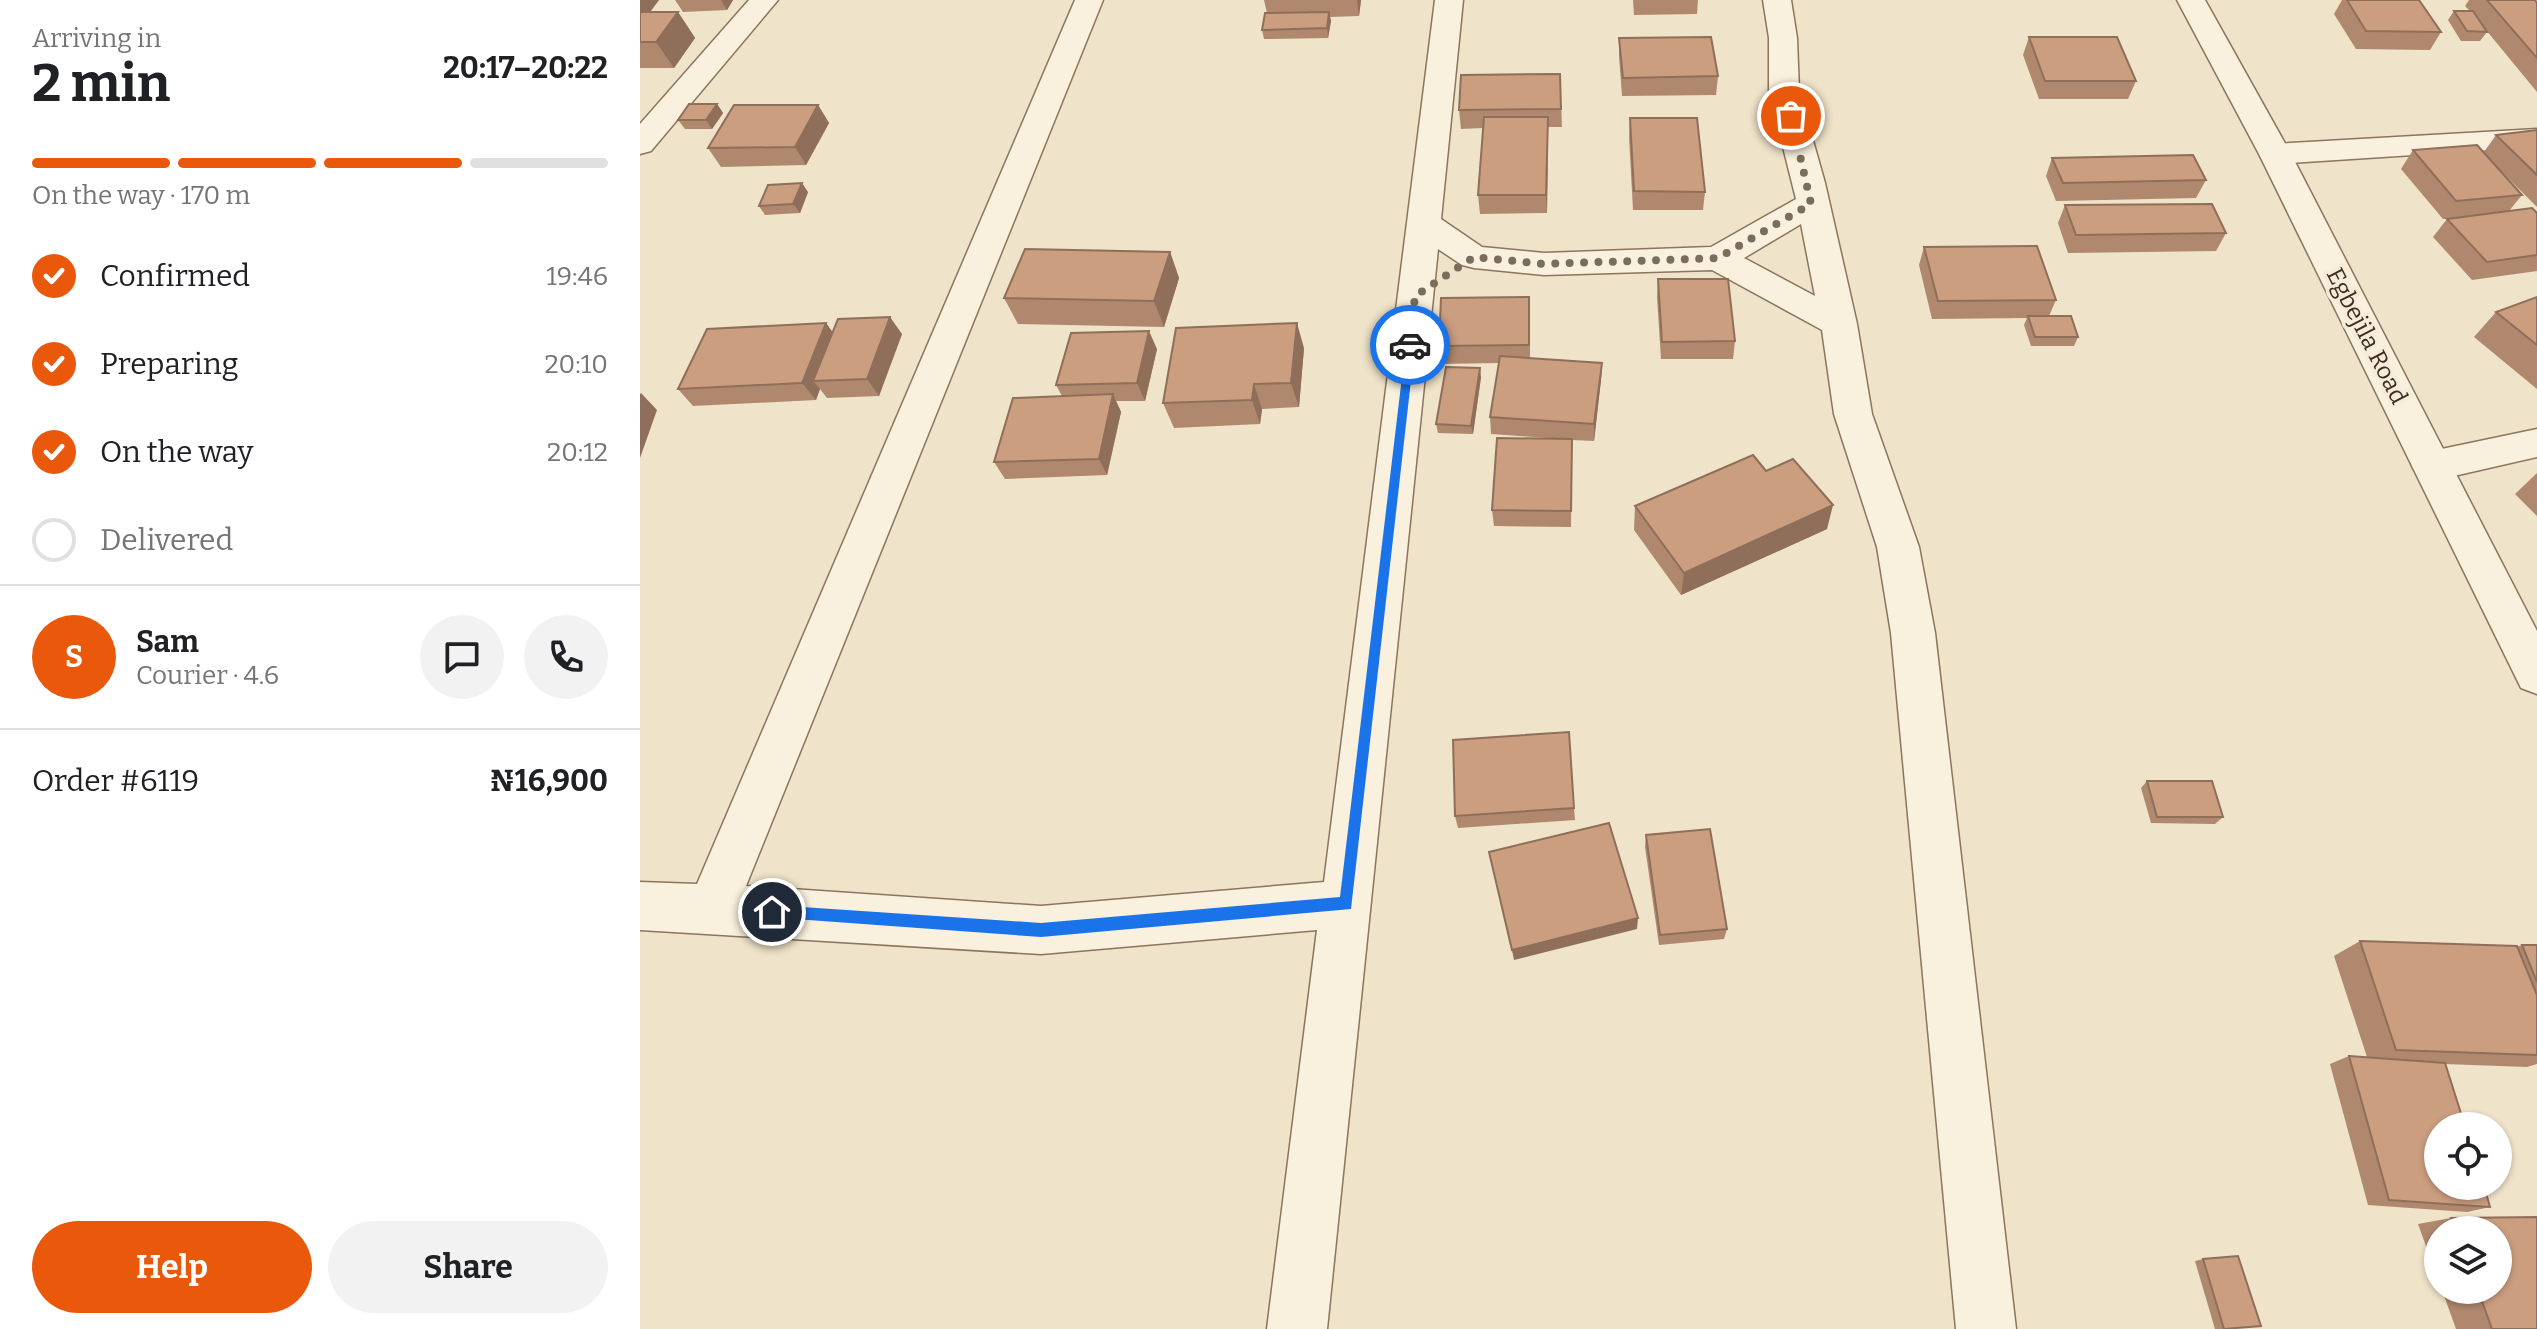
<!DOCTYPE html>
<meta charset="utf-8">
<style>
body{margin:0;font-family:Bitter,serif;background:#f2f2f2;color:#202124;height:100vh;display:flex;flex-direction:column;font-size:30px;white-space:nowrap}
*{box-sizing:border-box;margin:0}
p{font-size:26px;color:#757577}
.icon{flex:none;width:44px;height:44px;fill:none;stroke:currentColor;stroke-width:2;stroke-linecap:round;stroke-linejoin:round}
.map{position:relative;flex:1;overflow:hidden}
.sheet{display:flex;flex-direction:column;background:#fff;width:640px}
.sheet>*{flex:none}
.tools{position:absolute;left:1784px;top:1112px;display:grid;gap:16px}
.tools a{display:grid;place-items:center;width:88px;height:88px;border-radius:50%;background:#fff;box-shadow:0 2px 6px #0004;font-size:40px}
.pin{position:absolute;display:grid;place-items:center;width:68px;height:68px;color:#fff;margin:-34px;border:4px solid #fff;border-radius:50%;box-shadow:0 2px 8px #0007}
.courier{position:absolute;display:grid;place-items:center;width:80px;height:80px;margin:-40px;border:6px solid #1a73e8;border-radius:50%;background:#fff;color:#222;box-shadow:0 2px 10px #0007}
.head em{font-style:normal;font-weight:700}
.head div{display:flex;flex-direction:column-reverse}
.head{display:flex;align-items:center;justify-content:space-between;height:136px;padding:0 32px}
h1{font-size:52px;font-weight:700;line-height:60px}
.bar{display:grid;grid-template-columns:repeat(4,1fr);gap:12px 8px;align-content:center;height:96px;padding:0 32px}
.bar i{height:10px;border-radius:6px;background:#e0e0e0}
.bar .active{background:#ea580c}
.bar p{grid-column:span 4}
.line{display:flex;align-items:center;gap:20px;padding:0 32px;border-top:2px solid #e0e0e0}
.line div{flex:1}
.round{display:grid;place-items:center;flex:none;width:84px;height:84px;border-radius:42px;background:#f2f2f2}
ol{padding:0 32px;list-style:none}
li{display:flex;align-items:center;gap:24px;height:88px}
li p{margin-inline-start:auto}
li .icon{padding:8px;border-radius:50%;background:#ea580c;color:#fff;stroke-width:4}
li:last-child{color:#757577}
li i{width:44px;height:44px;border:4px solid #e0e0e0;border-radius:50%}
.primary-button{display:flex;gap:16px;margin-top:auto;padding:16px 32px}
.primary-button a{flex:1;height:92px;border-radius:48px;background:#ea580c;color:#fff;font-size:32px;font-weight:700;line-height:92px;text-align:center}
.primary-button a+a{background:#f2f2f2;color:#202124}
main{display:flex;flex:1;min-height:0}
.map>svg:first-child{display:block}
</style>
<main>
<section class="sheet">
<div class="head"><div><h1>2 min</h1><p>Arriving in</p></div><em>20:17–20:22</em></div>
<div class="bar"><i class="active"></i><i class="active"></i><i class="active"></i><i></i><p>On the way · 170 m</p></div>
<ol>
<li><svg class="icon" aria-label="check" viewBox="0 0 24 24"><path d="M5 12l5 5 9-10"/></svg>Confirmed<p>19:46</p></li>
<li><svg class="icon" aria-label="check" viewBox="0 0 24 24"><path d="M5 12l5 5 9-10"/></svg>Preparing<p>20:10</p></li>
<li><svg class="icon" aria-label="check" viewBox="0 0 24 24"><path d="M5 12l5 5 9-10"/></svg>On the way<p>20:12</p></li>
<li><i></i>Delivered</li>
</ol>
<div class="line" style="height:144px"><b class="round" style="background:#ea580c;color:#fff">S</b><div><b>Sam</b><p>Courier · 4.6</p></div><a class="round"><svg class="icon" aria-label="chat" viewBox="0 0 24 24"><path d="M4 5h16v11H9l-5 4z"/></svg></a><a class="round"><svg class="icon" aria-label="phone" viewBox="0 0 24 24"><path d="M5 4h4l2 5-3 2q2 4 5 5l2-3 5 2v4C11 20 4 13 5 4z"/></svg></a></div>
<div class="line" style="height:104px"><div>Order #6119</div><b>₦16,900</b></div>
<div class="primary-button"><a>Help</a><a>Share</a></div>
</section>
<div class="map">
<svg width="1897" height="1329" viewBox="0 0 1897 1329">
<rect width="100%" height="100%" fill="#efe3c9"/>
<g fill="none" stroke-linecap="round" stroke-linejoin="round">
<defs>
<g id="minor">
<path d="M109,0H138L11,151L0,154V124Z"/>
<path d="M435,0H463L106,886L401,906L684,882L795,0H823L801,219L842,247L904,253L1071,247L1156,199L1129,91V38L1123,0H1151L1157,38L1159,91L1185,183L1217,324L1232,414L1279,547L1295,633L1376,1329H1316L1251,633L1237,547L1194,414L1182,330L1072,270L904,275L834,268L822,265L798,249L687,1329H627L677,930L401,954L0,930V882L57,884ZM1161,224L1175,296L1104,258Z"/>
<path d="M1897,129V147L1635,164L1624,161L1619,154L1624,147L1635,144Z"/>
<path d="M1897,429V457L1792,481L1778,476L1772,466L1778,456L1792,451Z"/>
</g>
<path id="tertiary" d="M1537,0H1565L1651,154L1897,631V694L1881,688L1619,154Z"/>
</defs>
<use href="#minor" stroke="#8b755e" stroke-width="3"/>
<use href="#tertiary" stroke="#8b755e" stroke-width="3"/>
<use href="#minor" fill="#f9f0dd" fill-rule="evenodd"/>
<use href="#tertiary" fill="#f9f0dd" fill-rule="evenodd"/>
</g>
<g fill="#af886e">
<path d="M0,0H19L10,12H38L55,38L34,68H0Z"/>
<path d="M35,0H93L87,10L43,12Z"/>
<path d="M624,0H721L719,16L690,17L691,21L688,38L624,39L622,30L627,13Z"/>
<path d="M993,0H1058L1057,14L994,15Z"/>
<path d="M1702,0H1779L1801,32L1790,50L1716,49L1694,14Z"/>
<path d="M1829,0H1895L1897,3V92L1846,30L1847,32L1840,41H1821L1808,20L1814,11H1830L1825,6Z"/>
<path d="M1389,37L1496,81L1488,99H1399L1383,55Z"/>
<path d="M979,38L1078,76L1076,95L982,96L979,56Z"/>
<path d="M920,74L922,127H908L907,213L840,214L838,195L843,128L821,129L819,110Z"/>
<path d="M77,104L83,113L72,129H45L38,120Z"/>
<path d="M178,105L189,123L166,165L81,167L68,148Z"/>
<path d="M990,118L1065,192L1063,210H993L989,137Z"/>
<path d="M1897,130V207L1861,171L1882,195L1869,211L1897,213V271L1832,280L1793,237L1807,219L1827,217L1803,219L1761,169L1773,150L1844,152L1856,135Z"/>
<path d="M1412,158L1566,180L1556,198L1416,201L1406,176Z"/>
<path d="M168,192L160,213L125,215L119,206Z"/>
<path d="M1425,205L1586,233L1576,251L1428,253L1418,223Z"/>
<path d="M1284,247L1416,300L1409,316L1438,337L1434,346H1391L1384,325L1387,318L1292,319L1279,265Z"/>
<path d="M530,252L539,278L524,327L378,324L364,298Z"/>
<path d="M1018,279L1095,341L1093,359H1021L1017,297Z"/>
<path d="M1897,297V389L1834,337L1856,312Z"/>
<path d="M890,314V358L962,363L961,380L954,441L932,440L931,527L854,526L852,510L922,439L851,434L850,417L859,363L801,364L799,346Z"/>
<path d="M186,323L193,333L262,334L239,396L187,398L180,389L176,400L53,406L38,389Z"/>
<path d="M664,348L659,407L622,409L620,424L534,428L523,403Z"/>
<path d="M517,349L505,401H476L481,412L467,475L365,479L354,462L422,396L416,385Z"/>
<path d="M841,377L833,434L798,433L796,424Z"/>
<path d="M1126,471L1187,529L1041,595L994,530L995,506Z"/>
<path d="M1897,473V516L1875,494Z"/>
<path d="M1507,781L1583,817L1575,824L1511,823L1501,788Z"/>
<path d="M934,808L935,820L818,828L815,816Z"/>
<path d="M1006,835L1087,929L1084,939L1019,945L1005,847Z"/>
<path d="M1720,941L1877,947L1882,945H1897V1064L1887,1067L1805,1064L1850,1207L1827,1212L1728,1205L1690,1064L1709,1056L1727,1057L1694,956Z"/>
<path d="M1897,1217V1329H1816L1802,1290H1858V1230H1798V1279L1778,1224L1811,1218Z"/>
<path d="M1563,1259L1584,1329H1575L1555,1261Z"/>
</g>
<g fill="#8f6f5a">
<path d="M0,0H19L0,25Z"/>
<path d="M81,0H93L87,10Z"/>
<path d="M717,0H721L719,16Z"/>
<path d="M38,12L55,38L34,68L16,42Z"/>
<path d="M689,12L691,21L688,38L687,28Z"/>
<path d="M77,104L83,113L72,129L66,120Z"/>
<path d="M178,105L189,123L166,165L155,147Z"/>
<path d="M908,117V135L907,213L906,195Z"/>
<path d="M162,183L168,192L160,213L153,204Z"/>
<path d="M530,252L539,278L524,327L514,301Z"/>
<path d="M250,317L262,334L239,396L227,379Z"/>
<path d="M186,323L199,341L173,381L180,389L176,400L162,383Z"/>
<path d="M657,323L664,348L659,407L651,383Z"/>
<path d="M509,331L517,349L505,401L497,383Z"/>
<path d="M962,363L961,380L954,441V424Z"/>
<path d="M840,368L841,377L833,434L831,426Z"/>
<path d="M614,384L622,409L620,424L612,400Z"/>
<path d="M1,393L17,410L0,458V394Z"/>
<path d="M473,394L481,412L467,475L459,459Z"/>
<path d="M1193,505L1187,529L1041,595L1044,573Z"/>
<path d="M998,918L997,929L874,960L872,950Z"/>
</g>
<g fill="#cc9e80" stroke="#8f6f5a" stroke-width="2">
<path d="M1707,0H1779L1801,32L1726,31Z"/>
<path d="M1847,0H1895L1897,3V58Z"/>
<path d="M1814,11H1833L1847,32L1827,31Z"/>
<path d="M0,12H38L16,42H0Z"/>
<path d="M689,12L687,28L622,30L625,13Z"/>
<path d="M1071,37L1078,76L983,78L979,38Z"/>
<path d="M1389,37H1477L1496,81H1405Z"/>
<path d="M920,74L921,109L819,110L821,75Z"/>
<path d="M49,104H77L66,120H38Z"/>
<path d="M94,105H178L155,147L68,148Z"/>
<path d="M844,117H908L906,195H838Z"/>
<path d="M990,118H1057L1065,192L994,191Z"/>
<path d="M1897,130V175L1856,135Z"/>
<path d="M1837,145L1882,195L1816,201L1773,150Z"/>
<path d="M1553,155L1566,180L1423,183L1412,158Z"/>
<path d="M162,183L153,204L119,206L128,185Z"/>
<path d="M1572,204L1586,233L1436,235L1425,205Z"/>
<path d="M1892,208L1897,213V255L1847,262L1807,219Z"/>
<path d="M1397,246L1416,300L1298,301L1284,247Z"/>
<path d="M385,249L530,252L514,301L364,298Z"/>
<path d="M1018,279H1088L1095,341L1022,342Z"/>
<path d="M889,297V345L799,346L801,298Z"/>
<path d="M1897,297V345L1856,312Z"/>
<path d="M1388,316H1431L1438,337H1395Z"/>
<path d="M250,317L227,379L173,381L198,319Z"/>
<path d="M186,323L162,383L38,389L67,329Z"/>
<path d="M657,323L651,383L614,384L612,400L523,403L536,328Z"/>
<path d="M509,331L497,383L416,385L431,333Z"/>
<path d="M860,356L962,363L954,424L850,417Z"/>
<path d="M806,367L840,368L831,426L796,424Z"/>
<path d="M473,394L459,459L354,462L373,398Z"/>
<path d="M857,438L932,439L931,511L852,510Z"/>
<path d="M1113,455L1126,471L1153,459L1193,505L1044,573L995,506Z"/>
<path d="M929,732L934,808L815,816L813,740Z"/>
<path d="M1507,781H1572L1583,817H1517Z"/>
<path d="M969,823L998,918L872,950L849,852Z"/>
<path d="M1070,829L1087,929L1020,935L1006,835Z"/>
<path d="M1720,941L1877,946L1897,995V1055L1756,1050Z"/>
<path d="M1882,945H1897V982Z"/>
<path d="M1709,1056L1805,1063L1825,1126H1798V1186H1844L1850,1207L1749,1200Z"/>
<path d="M1897,1217V1329H1852L1838,1290H1858V1230H1815L1811,1218Z"/>
<path d="M1598,1256L1621,1326L1584,1329L1563,1259Z"/>
</g>
<path fill="#1a73e8" d="M766,343L775,345L711,909L401,937L127,917V907L132,905L401,923L700,897Z"/>
<g fill="none" stroke-linecap="round" stroke-linejoin="round">
<path stroke="#7b6d5c" stroke-width="8" stroke-dasharray="0 14.4" d="M770,345L775,296L834,257L904,264L1078,258L1171,204L1151,116"/>
</g>
<g text-anchor="middle" dominant-baseline="central" stroke-width="7" stroke-linejoin="round" paint-order="stroke">
<g font-size="24" fill="#3c2d21" stroke="#f6edd9">
<text transform="translate(1727 336) rotate(63)">Egbejila Road</text>
</g>
</g>
</svg>
<div class="tools">
<a><svg class="icon" aria-label="locate" viewBox="0 0 24 24"><circle cx="12" cy="12" r="6"/><path d="M12 2v4M12 18v4M2 12h4M18 12h4"/></svg></a>
<a><svg class="icon" aria-label="layers" viewBox="0 0 24 24"><path d="M12 4l9 5-9 5-9-5zM3 14l9 5 9-5"/></svg></a>
</div>
<div class="pin" style="left:1151px;top:116px;background:#ea580c"><svg class="icon" aria-label="bag" viewBox="0 0 24 24"><path d="M5 8h14l-1 12H6zM9 8a3 3 0 0 1 6 0"/></svg></div>
<div class="pin" style="left:132px;top:912px;background:#1f2937"><svg class="icon" aria-label="home" viewBox="0 0 24 24"><path d="M3 11l9-7 9 7M6 9v11h12V9"/></svg></div>
<div class="courier" style="left:770px;top:345px"><svg class="icon" aria-label="car" viewBox="0 0 24 24"><path d="M5 17H2v-5l4-1 3-4h7l3 4 3 1v5h-3M9 17h6M6 11h13"/><circle cx="7" cy="17" r="2"/><circle cx="17" cy="17" r="2"/></svg></div>
</div>
</main>
